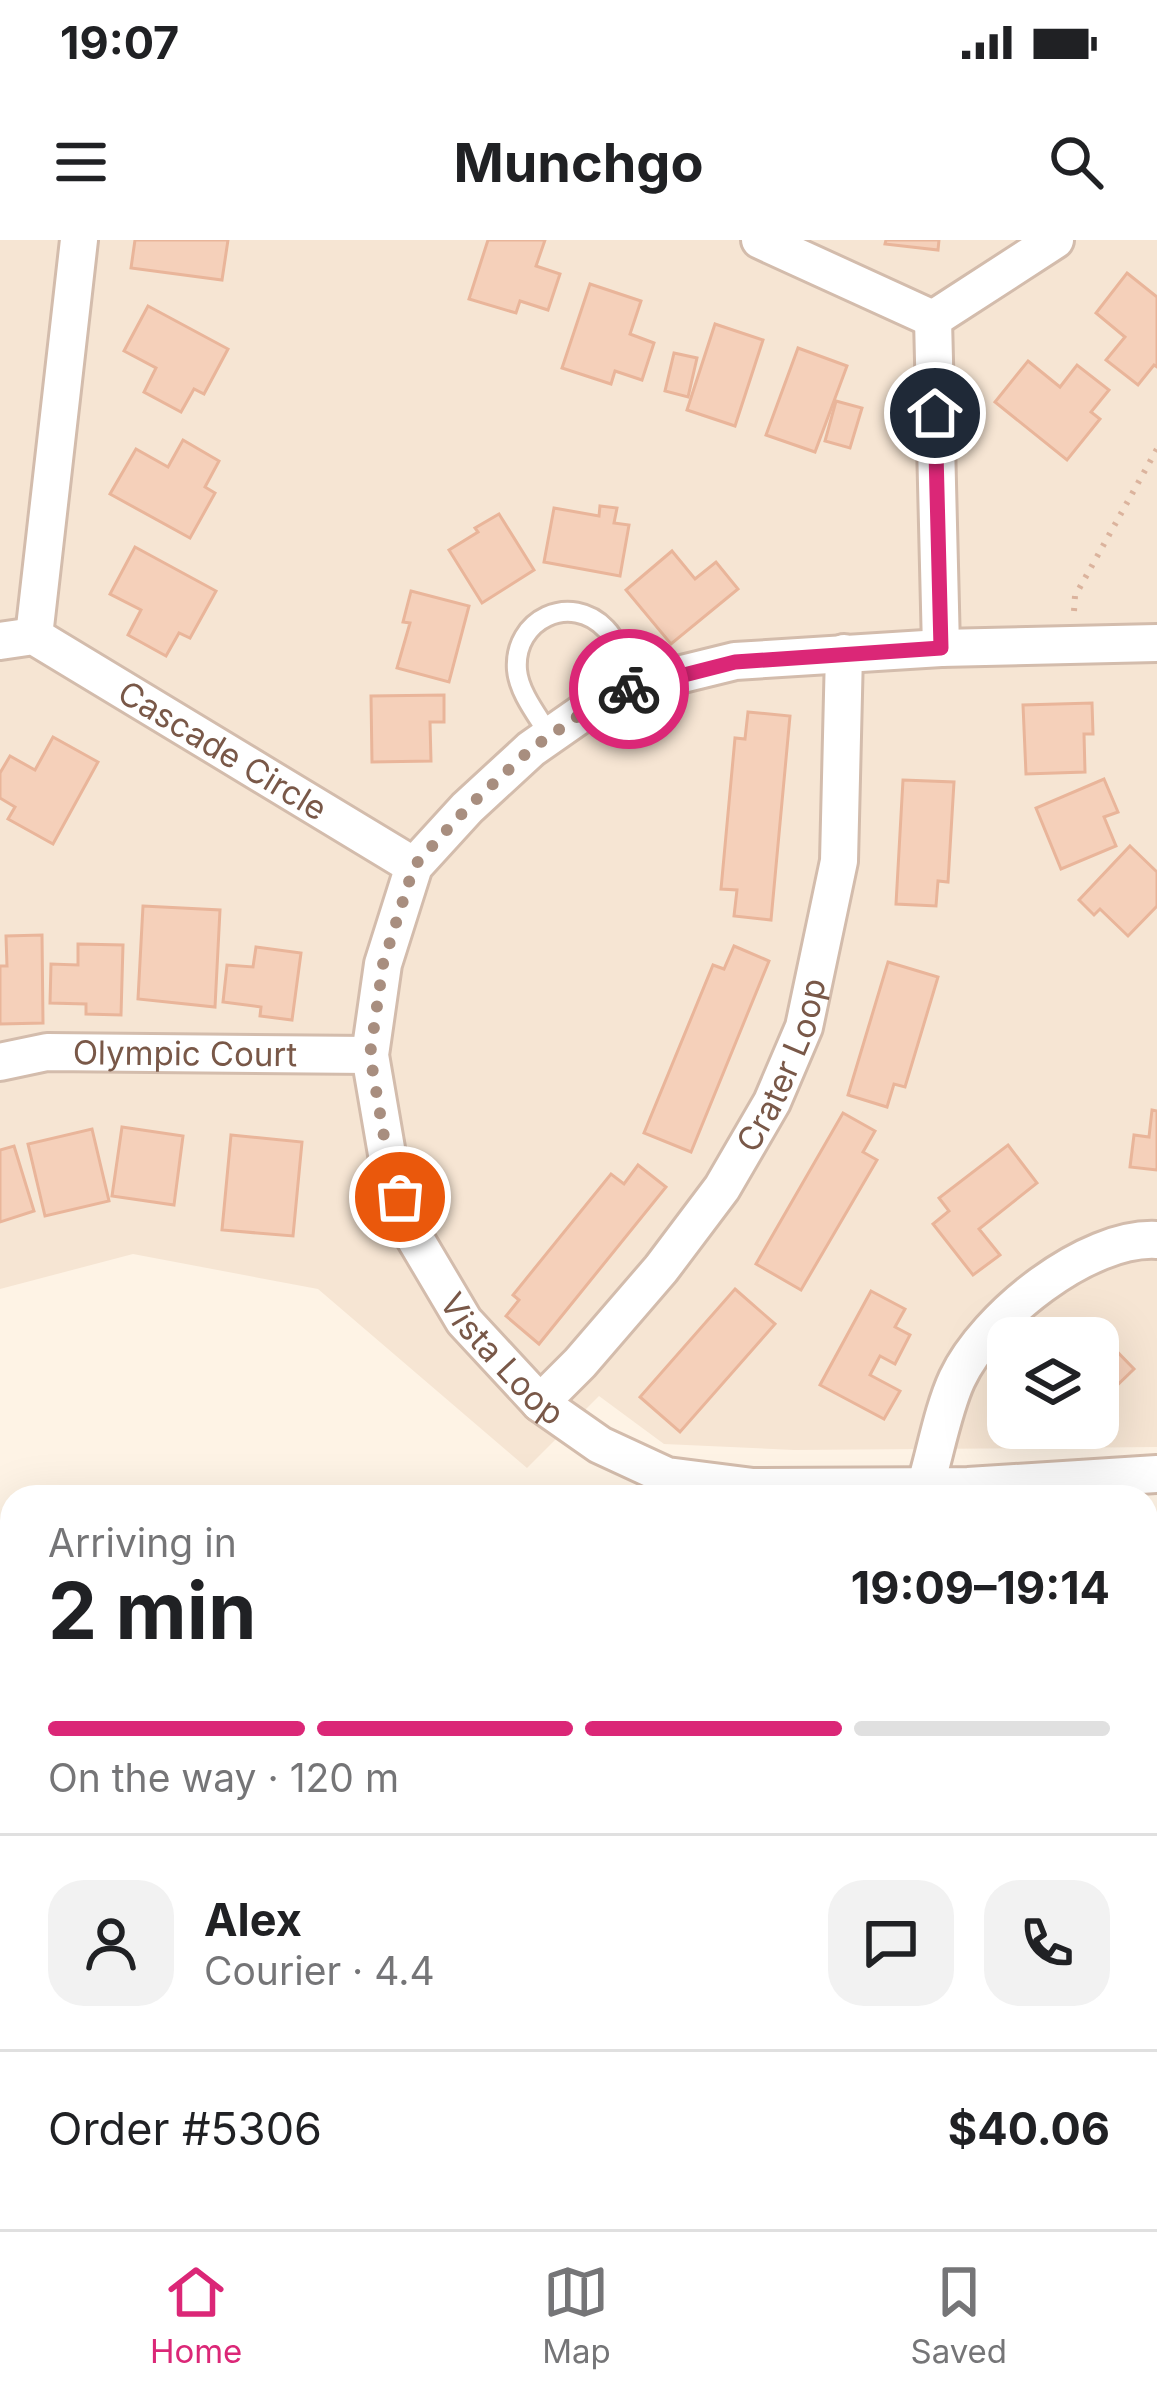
<!DOCTYPE html>
<meta charset="utf-8">
<style>
body{margin:0;font-family:Inter,sans-serif;background:#f2f2f2;color:#202124;height:100vh;display:flex;flex-direction:column;font-size:45px;white-space:nowrap}
*{box-sizing:border-box;margin:0}
p{font-size:39px;color:#757577}
.icon{flex:none;width:66px;height:66px;fill:none;stroke:currentColor;stroke-width:2;stroke-linecap:round;stroke-linejoin:round}
.map{position:relative;flex:1;overflow:hidden}
.panel{position:absolute;left:0px;top:1245px;width:1158px;height:744px;display:flex;flex-direction:column;background:#fff;border-radius:36px 36px 0 0;box-shadow:0 12px 48px #0002}
.panel>*{flex:none}
.fabs{position:absolute;left:987px;top:1077px;display:grid;gap:24px}
.fabs a{display:grid;place-items:center;width:132px;height:132px;border-radius:24px;background:#fff;box-shadow:0 12px 48px #0002;font-size:60px}
.pin{position:absolute;display:grid;place-items:center;width:102px;height:102px;color:#fff;margin:-51px;border:6px solid #fff;border-radius:50%;box-shadow:0 3px 12px #0007}
.courier{position:absolute;display:grid;place-items:center;width:120px;height:120px;margin:-60px;border:9px solid #db2777;border-radius:50%;background:#fff;color:#222;box-shadow:0 3px 15px #0007}
.headline em{font-style:normal;font-weight:700}
.headline div{display:flex;flex-direction:column-reverse}
.headline{display:flex;align-items:center;justify-content:space-between;height:204px;padding:0 48px}
h1{font-size:78px;font-weight:700;line-height:90px}
.bar{display:grid;grid-template-columns:repeat(4,1fr);gap:18px 12px;align-content:center;height:144px;padding:0 48px}
.bar i{height:15px;border-radius:9px;background:#e0e0e0}
.bar .on{background:#db2777}
.bar p{grid-column:span 4}
.line{display:flex;align-items:center;gap:30px;padding:0 48px;border-top:3px solid #e0e0e0}
.line div{flex:1}
.round{display:grid;place-items:center;flex:none;width:126px;height:126px;border-radius:36px;background:#f2f2f2}
.status{display:flex;justify-content:space-between;align-items:center;height:84px;padding:0 60px;background:#fff;direction:ltr}
.status svg{height:33px;fill:currentColor}
header{display:flex;justify-content:space-between;align-items:center;height:156px;padding:0 48px;background:#fff;font-size:54px;font-weight:700}
.tabs{display:flex;justify-content:space-around;align-items:center;height:168px;border-top:3px solid #e0e0e0;background:#fff;font-size:33px;color:#757577}
.tabs a{display:grid;justify-items:center;gap:6px}
.tabs .on{color:#db2777}
.map>svg:first-child{display:block}
</style>
<div class="status"><b>19:07</b><svg viewBox="0 0 49 12"><path d="M0 12V9h3v3zM5 12V6h3v6zM10 12V3h3v9zM15 12V0h3v12zM26 1h20v11H26zM47 4h2v5h-2z"/></svg></div>
<header><svg class="icon" aria-label="menu" viewBox="0 0 24 24"><path d="M4 6h16M4 12h16M4 18h16"/></svg>Munchgo<svg class="icon" aria-label="search" viewBox="0 0 24 24"><circle cx="10" cy="10" r="6"/><path d="M15 15l6 6"/></svg></header>
<div class="map">
<svg width="1157" height="1989" viewBox="0 0 1157 1989">
<rect width="100%" height="100%" fill="#fef3e5"/>
<path fill="#f6e5d3" fill-rule="evenodd" d="M0,0H1157V1207L794,1210L664,1204L599,1156L527,1228L318,1049L133,1014L0,1049ZM1008,1098H1098V1188H1008Z"/>
<g fill="#f5d0ba" stroke="#e9b59a" stroke-width="3">
<path d="M135,0H228L222,40L131,28Z"/>
<path d="M488,0H545L536,26L560,34L548,70L520,61L516,73L469,59Z"/>
<path d="M886,0H939L938,10L885,4Z"/>
<path d="M1127,33L1157,57V127L1154,125L1138,145L1106,120L1125,97L1096,73Z"/>
<path d="M590,44L641,61L630,94L654,103L642,140L615,131L611,144L562,128Z"/>
<path d="M148,66L228,109L204,154L194,149L181,172L144,152L156,128L124,111Z"/>
<path d="M715,84L763,100L735,186L687,170Z"/>
<path d="M798,108L847,126L815,212L766,195Z"/>
<path d="M674,113L697,118L688,157L665,151Z"/>
<path d="M1028,121L1060,147L1077,125L1109,150L1091,172L1100,179L1067,220L995,162Z"/>
<path d="M836,161L862,168L850,208L825,201Z"/>
<path d="M183,200L219,221L205,247L215,253L190,298L110,254L136,209L168,227Z"/>
<path d="M600,266L617,268L614,283L629,285L620,336L544,322L554,268L599,276Z"/>
<path d="M499,274L534,330L482,363L449,310L478,292L475,288Z"/>
<path d="M135,307L216,351L190,398L179,393L166,416L128,395L141,370L110,354Z"/>
<path d="M672,311L695,339L716,322L738,349L671,404L626,350Z"/>
<path d="M411,351L469,366L449,442L397,428L410,383L403,382Z"/>
<path d="M444,455V482H430L431,521L372,522L371,456Z"/>
<path d="M1092,463L1093,494H1084L1085,532L1026,534L1023,465Z"/>
<path d="M748,472L790,476L771,680L734,676L737,650L721,649L735,498L745,499Z"/>
<path d="M53,497L98,522L53,604L8,579L15,567L0,558V533L10,516L35,530Z"/>
<path d="M1104,539L1118,572L1104,577L1116,606L1061,629L1036,568Z"/>
<path d="M903,540L954,542L948,642L938,641L936,666L896,664Z"/>
<path d="M1130,606L1157,632V666L1128,696L1100,669L1094,675L1079,660Z"/>
<path d="M143,666L220,670L215,767L138,759Z"/>
<path d="M42,695L43,783L0,784V726H7L6,696Z"/>
<path d="M78,704L123,705L121,775L86,774V764L50,763L51,724L78,725Z"/>
<path d="M734,706L769,721L691,912L644,893L713,725L724,729Z"/>
<path d="M256,707L301,713L292,780L260,776L261,767L223,762L227,725L253,727Z"/>
<path d="M888,722L938,737L905,847L894,844L887,867L848,855Z"/>
<path d="M1152,870L1157,871V930L1130,927L1134,895L1149,897Z"/>
<path d="M843,873L875,891L863,912L877,920L801,1050L756,1024Z"/>
<path d="M122,887L183,896L174,965L112,956Z"/>
<path d="M92,889L109,961L45,976L28,904Z"/>
<path d="M231,895L302,902L293,996L222,990Z"/>
<path d="M1008,905L1037,943L979,989L1000,1015L973,1035L933,984L949,971L939,958Z"/>
<path d="M14,906L34,971L0,982V910Z"/>
<path d="M638,925L666,947L539,1104L506,1076L519,1060L513,1055L611,934L624,944Z"/>
<path d="M735,1049L775,1084L680,1192L640,1157Z"/>
<path d="M871,1051L905,1069L895,1087L910,1095L895,1124L880,1116L870,1135L900,1151L884,1179L820,1145Z"/>
<path d="M1100,1094L1134,1129L1102,1160L1106,1164L1098,1171V1098H1096Z"/>
</g>
<g fill="none" stroke-linecap="round" stroke-linejoin="round">
<defs>
<g id="service">
<path d="M550,496C538,476 519,453 517,430C513,379 571,352 606,389C619,402 625,430 632,448"/>
<path d="M0,1941L12,1944"/>
</g>
<g id="minor">
<path d="M760,0L933,79"/>
<path d="M933,79L941,408"/>
<path d="M933,79L1055,0"/>
<path d="M34,396L79,0"/>
<path id="s1" d="M0,401L34,396L414,626"/>
<path id="s2" d="M1157,403L941,408L735,421L670,437L604,458L531,509L467,568L414,626L383,724L370,815L388,920L413,995L464,1081L540,1163L600,1205L667,1236L753,1247L968,1246L1157,1234"/>
<path id="s3" d="M0,822L47,812L370,815"/>
<path id="s4" d="M540,1163L580,1123L661,1029L722,948L772,862L804,787L839,621L844,413"/>
<path d="M925,1247C935,1214 943,1169 957,1139C986,1077 1087,996 1157,1000"/>
</g>
</defs>
<use href="#service" stroke="#d3bcac" stroke-width="24"/>
<use href="#minor" stroke="#d3bcac" stroke-width="42"/>
<path stroke="#dbb39d" stroke-width="6" stroke-dasharray="3 9" stroke-linecap="butt" d="M1074,371L1075,356L1157,209"/>
<use href="#service" stroke="#fff" stroke-width="18"/>
<use href="#minor" stroke="#fff" stroke-width="36"/>
</g>
<g fill="none" stroke-linecap="round" stroke-linejoin="round">
<path stroke="#a88e7f" stroke-width="12" stroke-dasharray="0 21.6" d="M400,957L388,920L370,815L383,724L414,626L467,568L531,509L604,458L629,449"/>
<path stroke="#db2777" stroke-width="15" d="M629,449L735,422L941,408L935,173"/>
</g>
<g text-anchor="middle" dominant-baseline="central" stroke-width="9" stroke-linejoin="round" paint-order="stroke">
<g font-size="33" fill="#795848" stroke="#fff7ed">
<text stroke="none"><textPath href="#s1" startOffset="255">Cascade Circle</textPath></text>
<text stroke="none"><textPath href="#s3" startOffset="186">Olympic Court</textPath></text>
<text stroke="none"><textPath href="#s4" startOffset="420">Crater Loop</textPath></text>
<text stroke="none"><textPath href="#s2" startOffset="1347">Vista Loop</textPath></text>
</g>
</g>
</svg>
<div class="fabs">
<a><svg class="icon" aria-label="layers" viewBox="0 0 24 24"><path d="M12 4l9 5-9 5-9-5zM3 14l9 5 9-5"/></svg></a>
</div>
<div class="pin" style="left:400px;top:957px;background:#ea580c"><svg class="icon" aria-label="bag" viewBox="0 0 24 24"><path d="M5 8h14l-1 12H6zM9 8a3 3 0 0 1 6 0"/></svg></div>
<div class="pin" style="left:935px;top:173px;background:#1f2937"><svg class="icon" aria-label="home" viewBox="0 0 24 24"><path d="M3 11l9-7 9 7M6 9v11h12V9"/></svg></div>
<div class="courier" style="left:629px;top:449px"><svg class="icon" aria-label="bike" viewBox="0 0 24 24"><circle cx="6" cy="16" r="4"/><circle cx="18" cy="16" r="4"/><path d="M6 16l4-8h5l3 8M10 8l3 8H6M13 5h3"/></svg></div>
<section class="panel">
<div class="headline"><div><h1>2 min</h1><p>Arriving in</p></div><em>19:09–19:14</em></div>
<div class="bar"><i class="on"></i><i class="on"></i><i class="on"></i><i></i><p>On the way · 120 m</p></div>
<div class="line" style="height:216px"><a class="round"><svg class="icon" aria-label="person" viewBox="0 0 24 24"><circle cx="12" cy="8" r="4"/><path d="M4 21q1-7 8-7t8 7"/></svg></a><div><b>Alex</b><p>Courier · 4.4</p></div><a class="round"><svg class="icon" aria-label="chat" viewBox="0 0 24 24"><path d="M4 5h16v11H9l-5 4z"/></svg></a><a class="round"><svg class="icon" aria-label="phone" viewBox="0 0 24 24"><path d="M5 4h4l2 5-3 2q2 4 5 5l2-3 5 2v4C11 20 4 13 5 4z"/></svg></a></div>
<div class="line" style="height:156px"><div>Order #5306</div><b>$40.06</b></div>
</section>
</div>
<nav class="tabs">
<a class="on"><svg class="icon" aria-label="home" viewBox="0 0 24 24"><path d="M3 11l9-7 9 7M6 9v11h12V9"/></svg>Home</a>
<a><svg class="icon" aria-label="map" viewBox="0 0 24 24"><path d="M3 6l6-2 6 2 6-2v14l-6 2-6-2-6 2zM9 4v14M15 6v14"/></svg>Map</a>
<a><svg class="icon" aria-label="saved" viewBox="0 0 24 24"><path d="M7 4h10v16l-5-4-5 4z"/></svg>Saved</a>
</nav>
